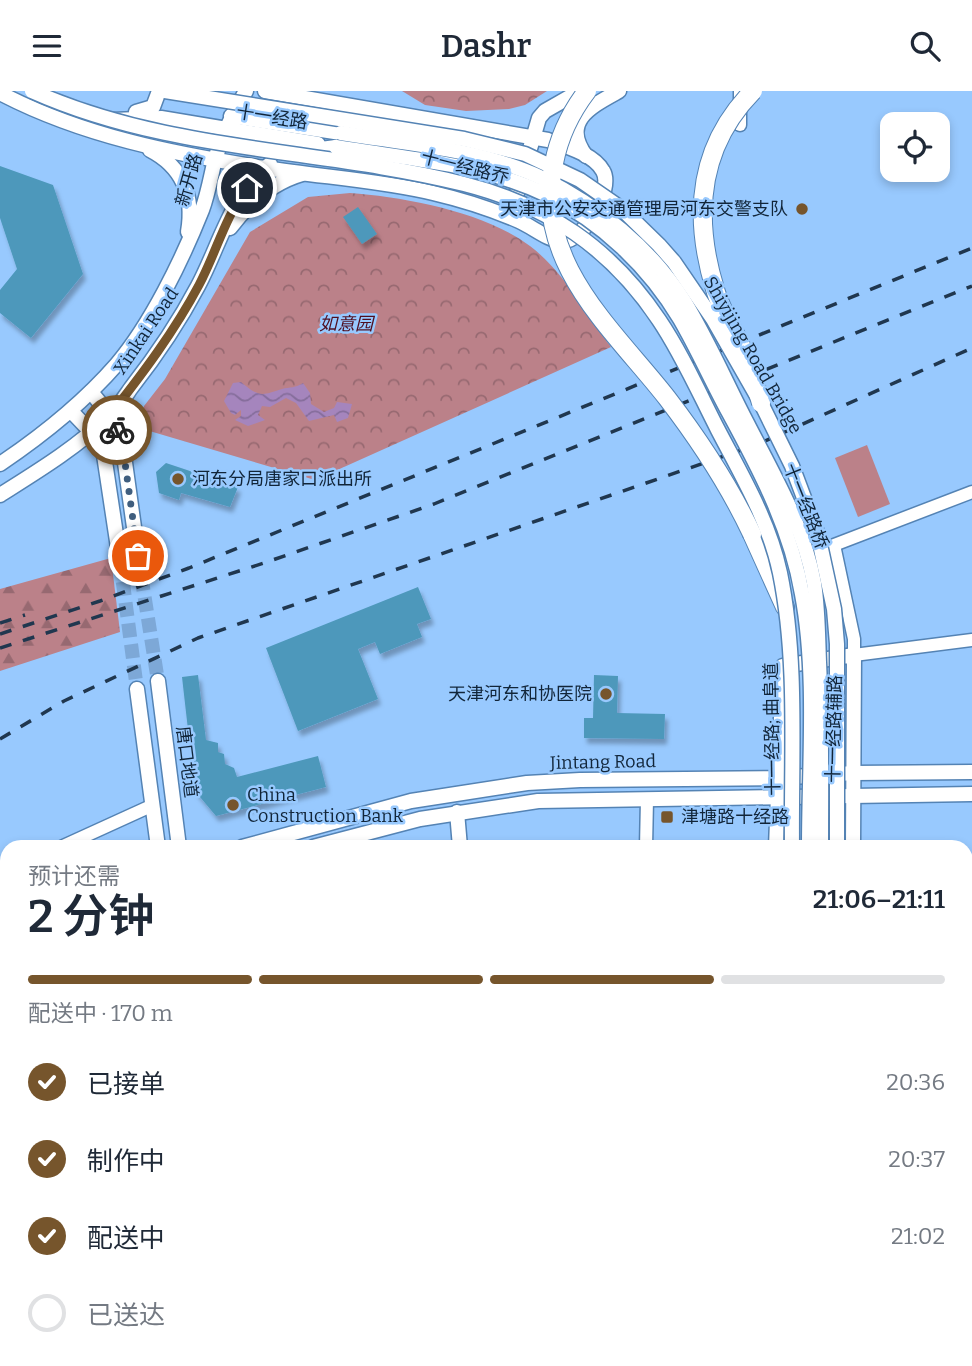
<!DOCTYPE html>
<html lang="zh">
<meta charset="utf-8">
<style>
body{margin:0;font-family:Bitter,"Noto Sans SC",serif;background:#f2f2f3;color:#1f2937;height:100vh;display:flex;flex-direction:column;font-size:26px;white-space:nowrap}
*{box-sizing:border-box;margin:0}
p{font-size:23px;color:#747a83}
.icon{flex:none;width:38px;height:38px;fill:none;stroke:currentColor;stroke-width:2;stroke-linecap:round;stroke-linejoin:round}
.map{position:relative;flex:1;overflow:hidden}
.details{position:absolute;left:0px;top:749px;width:973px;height:527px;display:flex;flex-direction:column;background:#fff;border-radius:21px 21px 0 0;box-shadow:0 4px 10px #0003}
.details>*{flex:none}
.tools{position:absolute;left:880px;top:21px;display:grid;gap:14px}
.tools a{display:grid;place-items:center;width:70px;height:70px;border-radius:14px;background:#fff;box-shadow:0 4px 10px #0003;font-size:35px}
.pin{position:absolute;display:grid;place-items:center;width:60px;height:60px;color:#fff;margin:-30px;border:4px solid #fff;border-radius:50%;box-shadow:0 2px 7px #0007}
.courier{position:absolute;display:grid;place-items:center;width:70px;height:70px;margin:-35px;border:5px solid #76552c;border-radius:50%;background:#fff;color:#222;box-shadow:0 2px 9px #0007}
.head em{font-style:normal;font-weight:600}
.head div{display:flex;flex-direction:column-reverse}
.head{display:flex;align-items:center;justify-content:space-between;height:119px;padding:0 28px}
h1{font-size:46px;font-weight:600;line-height:52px}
.bar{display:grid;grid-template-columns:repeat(4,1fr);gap:10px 7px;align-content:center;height:84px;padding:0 28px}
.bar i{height:9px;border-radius:5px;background:#e0e1e3}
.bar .active{background:#76552c}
.bar p{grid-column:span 4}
ol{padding:0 28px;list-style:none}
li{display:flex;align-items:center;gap:21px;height:77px}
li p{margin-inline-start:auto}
li .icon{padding:7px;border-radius:50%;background:#76552c;color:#fff;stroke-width:4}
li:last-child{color:#747a83}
li i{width:38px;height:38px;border:4px solid #e0e1e3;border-radius:50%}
header{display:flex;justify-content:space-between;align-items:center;height:91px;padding:0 28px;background:#fff;font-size:32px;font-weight:600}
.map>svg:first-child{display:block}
</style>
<header><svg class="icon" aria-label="menu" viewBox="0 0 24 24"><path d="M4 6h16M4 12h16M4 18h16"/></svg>Dashr<svg class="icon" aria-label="search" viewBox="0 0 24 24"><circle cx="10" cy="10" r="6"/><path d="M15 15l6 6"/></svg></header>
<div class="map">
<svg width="972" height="1275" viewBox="0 0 972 1275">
<defs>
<pattern id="forest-firs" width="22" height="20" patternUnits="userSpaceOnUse" patternTransform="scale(1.75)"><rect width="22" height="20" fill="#bb8189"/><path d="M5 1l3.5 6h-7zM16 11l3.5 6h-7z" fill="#976971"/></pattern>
<pattern id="park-crowns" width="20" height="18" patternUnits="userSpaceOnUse" patternTransform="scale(1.75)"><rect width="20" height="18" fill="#bb8189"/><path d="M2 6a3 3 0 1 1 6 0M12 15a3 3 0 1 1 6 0" fill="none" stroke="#976971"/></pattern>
<pattern id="water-waves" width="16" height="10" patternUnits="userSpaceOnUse" patternTransform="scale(1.75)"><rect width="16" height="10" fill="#a585bd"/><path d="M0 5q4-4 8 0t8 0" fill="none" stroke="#856d9b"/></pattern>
<filter id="shadow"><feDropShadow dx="3" dy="5.5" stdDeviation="2" flood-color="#0004"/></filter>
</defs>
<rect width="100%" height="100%" fill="#98c9fe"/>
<path fill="url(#forest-firs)" d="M111,467L120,541L0,580V498Z"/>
<g fill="url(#park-crowns)">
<path d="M402,0H547L525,14L509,18L466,20L425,14Z"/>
<path d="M350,102C405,106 485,121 530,155C564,181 586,222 611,256L315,389L136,336L144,315L165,288L250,141L308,106Z"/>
</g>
<path fill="#bb8189" d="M867,354L890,413L858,426L835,367Z"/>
<path fill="url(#water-waves)" d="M241,291C259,306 261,305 282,298C290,296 296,297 303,292L310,302L311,313L324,321L334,317L337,311L352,313L348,327L337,331L334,324L309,330L296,312L286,307L270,316L262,315L258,324L265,329L248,335L235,329L241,325V319L235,324L231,322L224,310L233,292Z"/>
<g fill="#4d98bb" filter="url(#shadow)">
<path d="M0,75L53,94L83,183L31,247L0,222V199L17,178L0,127Z"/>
<path d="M358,116L377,143L362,153L343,126Z"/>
<path d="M166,372L238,396L230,416L181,402L179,409L159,402L156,381Z"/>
<path d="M418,496L431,528L417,533L422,546L380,563L375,551L358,558L378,608L298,640L266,557Z"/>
<path d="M198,584L206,649L218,652V661L224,663L225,673L234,677L237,686L318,665L326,696L216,725L195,700L182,586Z"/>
<path d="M594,584L618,585L617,622L665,623L664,648L584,647V627H593Z"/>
<rect x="336" y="1269" width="100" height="6"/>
</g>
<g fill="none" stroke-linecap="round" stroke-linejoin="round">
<g stroke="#7da8d7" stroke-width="14" stroke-dasharray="14 7" stroke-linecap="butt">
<path d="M138,465L158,590"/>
<path d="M120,470L137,598"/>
</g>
<defs>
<g id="minor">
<path d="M740,0V34"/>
<path d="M972,401L834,454L854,548V564L972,549"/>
<path d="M61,756L151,715"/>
<path d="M646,756L647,708"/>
<path d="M0,784L7,781"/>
<path d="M0,790L7,808"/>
<path d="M0,1067H7"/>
<path d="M0,1205V1197"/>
<path d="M178,1269V1275"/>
<path d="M54,1275V1269"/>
<path d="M109,1275V1269"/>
<path d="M318,1275V1269"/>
</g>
<g id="major">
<path d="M0,2C82,45 174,63 265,77C321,86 378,89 433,102C463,109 491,118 519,130C533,136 547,149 562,150C583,152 614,98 603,80C594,63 565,55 548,49L265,0"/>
<path d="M136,21L153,16L159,0"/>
<path d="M231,25L341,42"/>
<path d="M113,29L161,27L318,53"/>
<path d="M150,59C183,76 194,106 188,141"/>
<path d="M291,62L336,56"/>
<path d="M586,65C560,30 592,15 619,0"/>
<path d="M512,119L539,27L545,20L580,0"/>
<path d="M230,137C249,112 271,92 302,83"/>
<path d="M91,301L110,324L122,350L138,465"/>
<path d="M71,320L91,341L104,364L120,470"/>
<path d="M0,373C43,344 83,312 117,273C151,233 182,169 202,119C208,103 211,85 215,68C223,43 233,22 246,0"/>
<path d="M0,404C38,380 76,357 108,326C117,318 124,307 131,297C156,265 179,231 198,195C220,154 231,103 270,73"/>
<path d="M158,590L179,756"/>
<path d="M137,598L158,756"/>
<path d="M457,721L460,756"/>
<path d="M242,756L411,710L527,692L580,689L777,687L854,682L972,681"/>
<path d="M313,756L420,728L538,710L972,703"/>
<path d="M776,756L783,575L854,564L853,756"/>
<path d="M473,1269L474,1275"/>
<path d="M790,1269V1275"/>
<path d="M802,1269V1275"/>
<path d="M827,1269V1275"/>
</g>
<path id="highway" d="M752,443L785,516"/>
</defs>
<use href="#minor" stroke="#5483b4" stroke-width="15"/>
<use href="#major" stroke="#5483b4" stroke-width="17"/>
<use href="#highway" stroke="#5483b4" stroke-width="20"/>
<use href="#minor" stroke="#fff" stroke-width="12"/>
<use href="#major" stroke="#fff" stroke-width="14"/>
<use href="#highway" stroke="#fff" stroke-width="18"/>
<g stroke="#20374f" stroke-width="3.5" stroke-dasharray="12 12" stroke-linecap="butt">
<path d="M0,532L25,524"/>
<path d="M0,543L100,510L189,477L972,157"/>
<path d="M0,557L264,472L434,413L972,195"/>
<path d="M0,648L64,610L198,547L756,354L972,257"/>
</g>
<defs>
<g id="major-bridge">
<path d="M32,0C171,62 319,57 464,93C547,114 611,157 659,229C682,263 699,302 718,339C742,385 769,430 780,482C798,570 791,666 792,756"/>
<path d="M165,0L464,48L525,63L580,89L622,118L659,154L674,171L713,228L761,312L792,375L818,444L834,518L837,553V756"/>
<path d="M341,42C408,53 480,58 542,87C598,115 650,156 684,210C708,249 726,292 747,332C773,383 804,435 814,492C818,518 818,545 819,571C822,633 821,694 821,756"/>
<path d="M336,56C408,68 480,72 547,104C602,131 649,176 680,228C698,259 712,291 729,322C760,379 791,438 802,503C817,582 809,675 809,756"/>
</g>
<g id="highway-bridge">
<path d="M587,0C571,21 559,46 554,72C532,170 613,238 667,307C700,350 729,394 752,443"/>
<path d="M753,0C698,56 693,126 715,198C721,220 735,240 744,261C751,277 756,295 761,312"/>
</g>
</defs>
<use href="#major-bridge" stroke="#5483b4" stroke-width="17" stroke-linecap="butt"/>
<use href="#highway-bridge" stroke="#5483b4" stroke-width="20" stroke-linecap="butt"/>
<use href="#major-bridge" stroke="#fff" stroke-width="14"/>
<use href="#highway-bridge" stroke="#fff" stroke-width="18"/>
</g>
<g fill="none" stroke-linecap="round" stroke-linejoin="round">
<path stroke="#405e7e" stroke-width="7" stroke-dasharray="0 12.6" d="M117,339L122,350L138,465"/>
<path stroke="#76552c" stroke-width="9" d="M117,339L110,324C143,282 174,241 199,194C216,162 225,126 247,97"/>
</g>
<g fill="#76552c" stroke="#98c9fe" stroke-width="2.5">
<circle cx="802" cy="118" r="7"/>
<circle cx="178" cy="388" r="7"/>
<circle cx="606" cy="603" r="7"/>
<circle cx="233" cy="714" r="7"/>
<rect x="660" y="719" width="14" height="14" rx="3.5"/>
</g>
<g text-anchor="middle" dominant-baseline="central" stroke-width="5" stroke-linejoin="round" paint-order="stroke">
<g font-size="18" fill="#112539" stroke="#98c9fe">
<text transform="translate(272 26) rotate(9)">十一经路</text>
<text transform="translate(465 76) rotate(14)">十一经路乔</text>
<text transform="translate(189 89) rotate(-74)">新开路</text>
<text transform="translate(146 240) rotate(-56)">Xinkai Road</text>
<text transform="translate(753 264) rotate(60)">Shiyijing Road Bridge</text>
<text transform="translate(806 415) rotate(68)">十一经路桥</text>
<text transform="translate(772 638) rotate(-91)">十一经路; 曲阜道</text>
<text transform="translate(834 638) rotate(-89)">十一经路辅路</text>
<text transform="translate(187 671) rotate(83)">唐口地道</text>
<text transform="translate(603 671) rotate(-1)">Jintang Road</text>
</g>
<g font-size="18" fill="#112539" stroke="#98c9fe" text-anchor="start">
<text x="788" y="118" text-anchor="end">天津市公安交通管理局河东交警支队</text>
<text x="192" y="388">河东分局唐家口派出所</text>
<text x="592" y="603" text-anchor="end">天津河东和协医院</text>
<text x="247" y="704">China<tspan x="247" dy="21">Construction Bank</tspan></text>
<text x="681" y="726">津塘路十经路</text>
</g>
<g font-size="18" font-style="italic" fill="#4f0e1f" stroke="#98c9fe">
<text x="346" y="233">如意园</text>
</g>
</g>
</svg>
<div class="tools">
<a><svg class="icon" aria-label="locate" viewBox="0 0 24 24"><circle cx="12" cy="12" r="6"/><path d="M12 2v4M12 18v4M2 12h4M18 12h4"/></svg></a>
</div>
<div class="pin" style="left:138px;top:465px;background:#ea580c"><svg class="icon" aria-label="bag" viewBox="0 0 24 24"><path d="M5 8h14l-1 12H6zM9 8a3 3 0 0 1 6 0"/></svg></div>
<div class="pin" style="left:247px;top:97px;background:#1f2937"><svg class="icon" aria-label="home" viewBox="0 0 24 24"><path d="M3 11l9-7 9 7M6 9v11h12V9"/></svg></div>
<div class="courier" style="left:117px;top:339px"><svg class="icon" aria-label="bike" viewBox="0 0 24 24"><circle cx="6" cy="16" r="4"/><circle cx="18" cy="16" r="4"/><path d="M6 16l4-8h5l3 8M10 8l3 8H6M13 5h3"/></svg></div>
<section class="details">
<div class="head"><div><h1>2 分钟</h1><p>预计还需</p></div><em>21:06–21:11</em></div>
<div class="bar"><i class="active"></i><i class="active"></i><i class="active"></i><i></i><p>配送中 · 170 m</p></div>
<ol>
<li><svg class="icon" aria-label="check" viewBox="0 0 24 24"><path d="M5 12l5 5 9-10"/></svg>已接单<p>20:36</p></li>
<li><svg class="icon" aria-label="check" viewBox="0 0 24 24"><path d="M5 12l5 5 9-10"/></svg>制作中<p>20:37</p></li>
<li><svg class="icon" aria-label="check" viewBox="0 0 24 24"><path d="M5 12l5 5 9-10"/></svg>配送中<p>21:02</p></li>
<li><i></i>已送达</li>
</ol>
</section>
</div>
